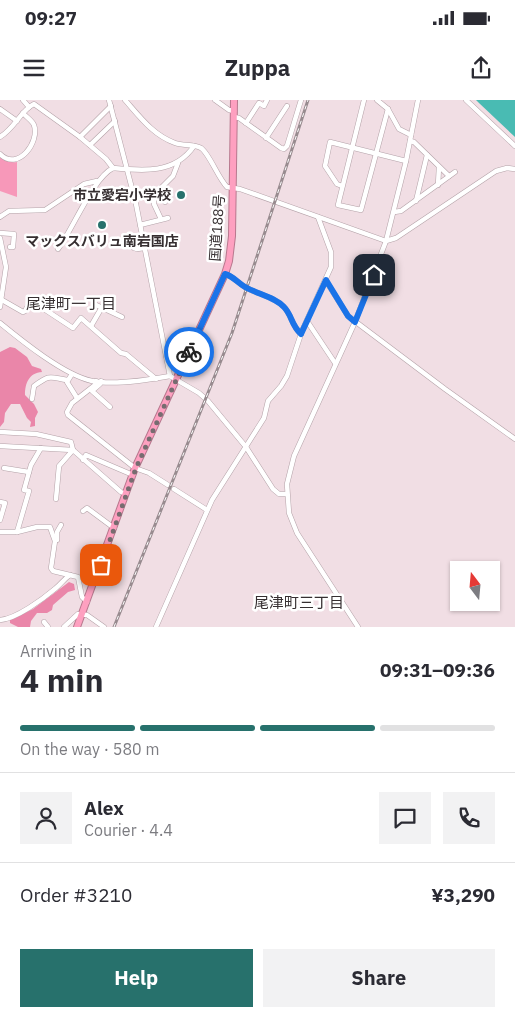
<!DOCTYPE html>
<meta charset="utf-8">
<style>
body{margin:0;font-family:"IBM Plex Sans","Noto Sans JP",sans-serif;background:#f2f2f3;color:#2b2b33;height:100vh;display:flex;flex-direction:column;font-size:19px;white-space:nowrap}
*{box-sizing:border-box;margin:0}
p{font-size:16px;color:#7c7c81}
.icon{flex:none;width:28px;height:28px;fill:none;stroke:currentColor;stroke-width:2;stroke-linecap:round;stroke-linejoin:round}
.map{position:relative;height:527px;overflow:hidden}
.details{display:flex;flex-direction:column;background:#fff;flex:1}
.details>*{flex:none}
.needle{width:32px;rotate:344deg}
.fabs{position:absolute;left:450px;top:461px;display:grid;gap:10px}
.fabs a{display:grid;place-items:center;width:50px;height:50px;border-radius:0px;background:#fff;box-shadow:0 1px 4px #0004;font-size:25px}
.pin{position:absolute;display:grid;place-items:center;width:42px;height:42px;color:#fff;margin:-21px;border-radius:10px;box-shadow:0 2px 8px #0006}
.courier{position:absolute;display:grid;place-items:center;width:50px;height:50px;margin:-25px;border:4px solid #1a73e8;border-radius:50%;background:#fff;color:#222;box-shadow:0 1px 6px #0007}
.summary em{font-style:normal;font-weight:800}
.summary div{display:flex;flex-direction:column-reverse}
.summary{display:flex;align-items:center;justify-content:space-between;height:85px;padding:0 20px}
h1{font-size:32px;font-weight:800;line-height:38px}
.bar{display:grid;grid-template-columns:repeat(4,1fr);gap:8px 5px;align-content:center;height:60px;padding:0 20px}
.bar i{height:6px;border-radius:4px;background:#e1e1e2}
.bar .active{background:#27716c}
.bar p{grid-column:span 4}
.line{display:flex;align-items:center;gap:12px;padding:0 20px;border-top:1px solid #e1e1e2}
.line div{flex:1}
.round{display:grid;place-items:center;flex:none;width:52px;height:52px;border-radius:0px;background:#f2f2f3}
.action{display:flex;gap:10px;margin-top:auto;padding:10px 20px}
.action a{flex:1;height:58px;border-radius:0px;background:#27716c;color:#fff;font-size:20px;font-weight:800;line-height:58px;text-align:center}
.action a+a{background:#f2f2f3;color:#2b2b33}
.status{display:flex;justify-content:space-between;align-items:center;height:35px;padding:0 25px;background:#fff;direction:ltr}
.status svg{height:14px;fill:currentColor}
header{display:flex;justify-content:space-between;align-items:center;height:65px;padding:0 20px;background:#fff;font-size:22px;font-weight:800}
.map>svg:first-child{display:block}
</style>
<div class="status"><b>09:27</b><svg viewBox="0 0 49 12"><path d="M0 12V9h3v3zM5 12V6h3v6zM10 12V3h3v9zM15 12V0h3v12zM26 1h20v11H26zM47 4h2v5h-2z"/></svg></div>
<header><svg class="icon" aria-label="menu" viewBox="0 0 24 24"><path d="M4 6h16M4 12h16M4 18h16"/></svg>Zuppa<svg class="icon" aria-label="share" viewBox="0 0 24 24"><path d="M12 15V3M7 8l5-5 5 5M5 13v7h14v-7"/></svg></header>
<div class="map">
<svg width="515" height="527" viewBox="0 0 515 527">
<rect width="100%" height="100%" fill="#f1dee4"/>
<path fill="#f798b9" d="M0,56C6,61 10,63 17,62V97L0,91Z"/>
<g fill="#ea86a9">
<path d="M10,247L15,248L27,257L32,266L41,269L42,272C29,273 25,283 25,295L34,304L38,312L35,318V326L30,327L31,322L27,318L20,304H11L5,313L4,322L0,327V252Z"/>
<path d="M69,482L74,484L75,490L68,492L53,505L52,510L47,513H37L31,521L30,527H18L10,523V520L33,509Z"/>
</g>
<path fill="#49bbb3" d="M476,0H515V37L479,3Z"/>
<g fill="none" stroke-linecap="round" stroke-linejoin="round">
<defs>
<g id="minor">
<path d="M23,0L29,7"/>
<path d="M109,0L136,104L170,276L199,293L208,301L246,347L273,389L279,394H286"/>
<path d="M125,0C140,17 153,35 175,43C183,46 194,44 201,48C209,53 218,78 227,87L240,89L386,141L396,138L496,71L507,68L515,69"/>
<path d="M215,0L229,10L234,11"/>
<path d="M364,0L338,105L361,110L388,9"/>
<path d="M377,0L388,9L399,29L411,35"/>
<path d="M466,0L515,46"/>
<path d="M0,9L17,21"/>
<path d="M234,17L239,18L281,48L284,49L287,46L301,0"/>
<path d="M246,23L259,3L264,6L267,0"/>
<path d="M0,37C15,28 21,10 34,4L80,37L106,59L113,68"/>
<path d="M80,37L111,6"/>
<path d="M266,38L287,6"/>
<path d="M410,41L414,42L449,76"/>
<path d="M90,45L115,21"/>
<path d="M0,54C18,72 40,42 34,25C32,20 26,17 23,13"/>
<path d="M438,85L439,67"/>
<path d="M342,86L337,84L325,66L330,42L406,61"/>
<path d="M163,87L170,91L165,102"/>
<path d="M416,101L427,55"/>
<path d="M394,112L401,111L455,72"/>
<path d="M0,117L9,111L45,110L84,84L97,81"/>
<path d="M161,119L154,104V95L173,76L178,63"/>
<path d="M140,125L168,118"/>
<path d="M0,133L14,134L13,147H10"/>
<path d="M0,138L6,167L0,207"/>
<path d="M134,148L137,149L144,148"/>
<path d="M58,149C73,129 93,78 113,68C143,71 175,74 194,46"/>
<path d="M225,174C233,176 238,183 245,187C257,194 275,197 284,207C292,215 291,225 301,234"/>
<path d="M326,181L348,216L445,289L515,339"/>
<path d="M2,200L23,212L25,211L28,206L38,207L44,209L73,228L81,218L121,253L126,254L156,279"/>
<path d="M94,204L122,217"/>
<path d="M307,221L335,263"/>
<path d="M0,223C22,241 64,275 92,281C113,285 148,280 170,276"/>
<path d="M91,226L102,207"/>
<path d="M72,274L67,282L77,298"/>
<path d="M96,281L95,285L72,303L67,312L68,315L135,368L149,373L168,385"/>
<path d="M101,281L100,284L92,291L110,307"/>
<path d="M32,299L34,286C51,274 49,277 67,280"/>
<path d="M0,332L36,334L71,342L73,350L59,366L56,399"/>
<path d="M0,346L73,350L121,392L126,394"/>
<path d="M83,360L86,355L133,375"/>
<path d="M4,368L29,372"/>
<path d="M174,389L207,410"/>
<path d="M0,402L5,403L0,420"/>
<path d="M83,411L87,408L114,428"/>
<path d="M0,432H17L37,427H50L55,441L51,468L53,471L78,477L82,497L87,502"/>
<path d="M17,432L29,391L24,390L31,365L41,348"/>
<path d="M57,440V432L61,425"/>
<path d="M0,520C16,519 43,499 56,488C61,484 64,479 70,475"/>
<path d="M44,522L48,527"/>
<path d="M64,527L78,514L87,515L104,527"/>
<path d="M156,527L212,400L264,318L268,301L281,286L287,276L302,231L331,167V152L318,117"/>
<path d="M358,527L297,433L289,413L287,384L294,356L355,222L386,141L406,61L418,0"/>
</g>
<path id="highway" d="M77,527L135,368L225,174L229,161L232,136L234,0"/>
</defs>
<use href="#minor" stroke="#b4a2a8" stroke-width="5.5"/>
<use href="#highway" stroke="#b8788e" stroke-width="8"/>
<use href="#minor" stroke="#fff" stroke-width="4.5"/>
<use href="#highway" stroke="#fea0c0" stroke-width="6"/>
<defs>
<path id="rail" d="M114,527L232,233L308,0"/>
</defs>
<use href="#rail" stroke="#988b8f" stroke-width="3"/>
<use href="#rail" stroke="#fff" stroke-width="1" stroke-dasharray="4" stroke-linecap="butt"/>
</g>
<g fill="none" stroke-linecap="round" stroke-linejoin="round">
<path stroke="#776c70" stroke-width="5" stroke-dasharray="0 9" d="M101,465L136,368L189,252"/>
<path stroke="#1a73e8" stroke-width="6" d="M189,252L225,174C233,176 238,183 245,187C257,194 275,197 284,207C292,215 291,225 301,234L326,180L348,216L355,222L374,175"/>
</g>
<g fill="#27716c" stroke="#fff" stroke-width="2">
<circle cx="181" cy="95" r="5"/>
<circle cx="102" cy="125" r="5"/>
</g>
<g text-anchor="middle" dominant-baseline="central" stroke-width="5" stroke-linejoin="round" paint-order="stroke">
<g font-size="14" font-weight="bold" fill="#362f31" stroke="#fff" text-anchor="end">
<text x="171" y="95">市立愛宕小学校</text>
<text x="102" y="141" text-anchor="middle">マックスバリュ南岩国店</text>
</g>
<g font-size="14" fill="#362f31" stroke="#fff">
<text transform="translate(217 128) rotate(-86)">国道188号</text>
</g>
<g font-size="15" fill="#362f31" stroke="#fff">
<text x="71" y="203">尾津町一丁目</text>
<text x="299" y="502">尾津町三丁目</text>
</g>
</g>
</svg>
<div class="fabs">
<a><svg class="needle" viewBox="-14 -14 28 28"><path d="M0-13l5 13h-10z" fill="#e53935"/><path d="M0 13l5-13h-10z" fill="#7c7c81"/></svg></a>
</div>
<div class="pin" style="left:101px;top:465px;background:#ea580c"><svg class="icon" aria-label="bag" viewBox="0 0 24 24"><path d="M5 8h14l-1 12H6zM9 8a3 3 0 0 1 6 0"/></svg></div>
<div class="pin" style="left:374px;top:175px;background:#1f2937"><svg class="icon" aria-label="home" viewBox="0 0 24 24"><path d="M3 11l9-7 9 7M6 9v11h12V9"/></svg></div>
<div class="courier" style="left:189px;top:252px"><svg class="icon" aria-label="bike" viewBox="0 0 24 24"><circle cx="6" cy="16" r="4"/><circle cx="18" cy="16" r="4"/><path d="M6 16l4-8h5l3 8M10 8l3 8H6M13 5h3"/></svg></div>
</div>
<section class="details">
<div class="summary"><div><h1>4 min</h1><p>Arriving in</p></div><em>09:31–09:36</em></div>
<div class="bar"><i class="active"></i><i class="active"></i><i class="active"></i><i></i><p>On the way · 580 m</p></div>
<div class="line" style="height:90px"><a class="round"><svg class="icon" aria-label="person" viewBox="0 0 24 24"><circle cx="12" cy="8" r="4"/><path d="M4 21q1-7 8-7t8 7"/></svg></a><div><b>Alex</b><p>Courier · 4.4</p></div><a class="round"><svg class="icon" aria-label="chat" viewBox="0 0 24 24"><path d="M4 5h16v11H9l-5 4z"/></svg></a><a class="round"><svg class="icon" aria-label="phone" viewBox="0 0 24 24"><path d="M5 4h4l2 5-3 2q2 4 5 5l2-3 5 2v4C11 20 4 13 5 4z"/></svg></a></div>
<div class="line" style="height:65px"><div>Order #3210</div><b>¥3,290</b></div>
<div class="action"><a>Help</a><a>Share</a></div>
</section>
